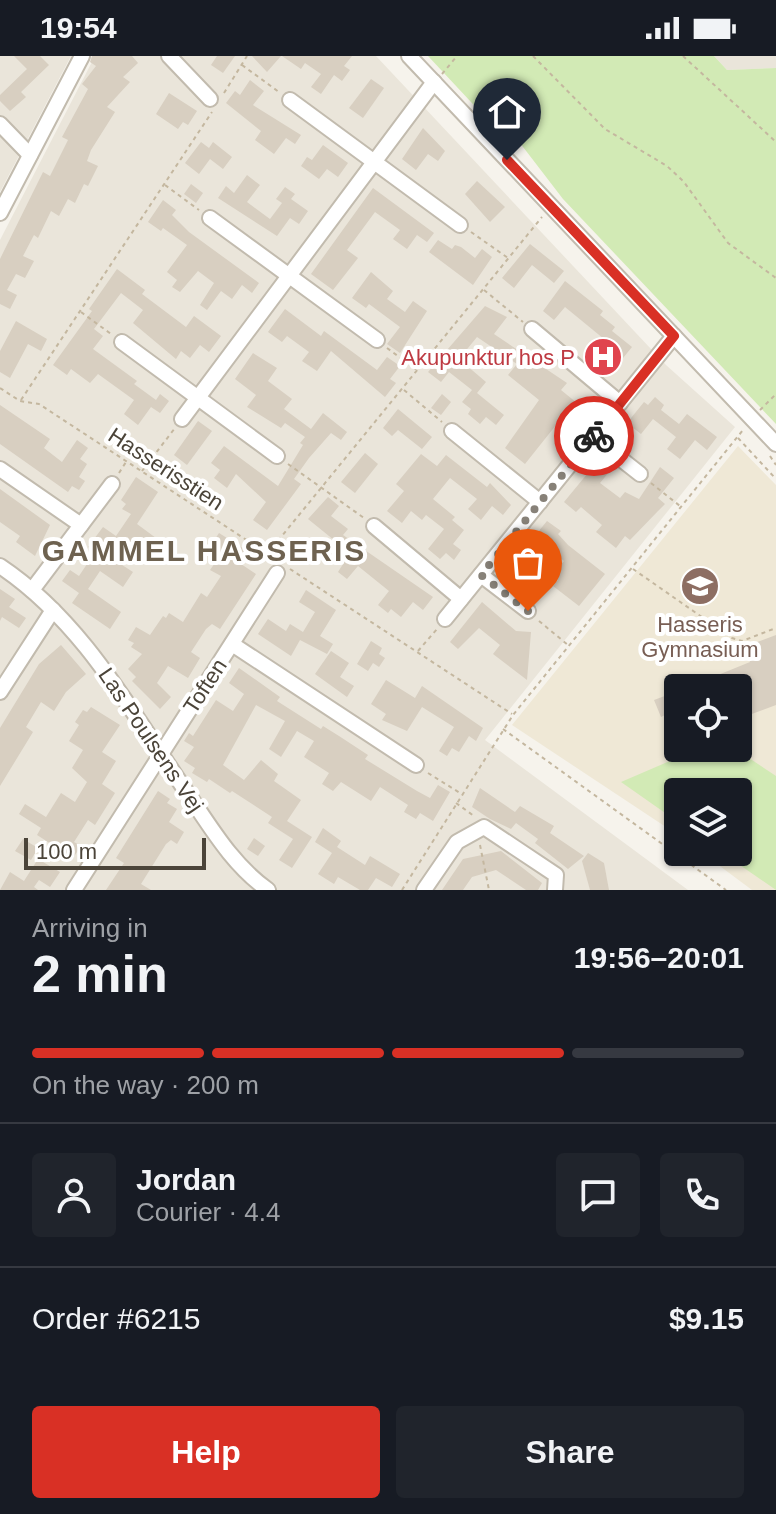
<!DOCTYPE html>
<meta charset="utf-8">
<style>
body{margin:0;font-family:Helvetica,sans-serif;background:#20242c;color:#f1f3f6;height:100vh;display:flex;flex-direction:column;font-size:30px;white-space:nowrap}
*{box-sizing:border-box;margin:0}
p{font-size:26px;color:#9ea1a6}
.icon{flex:none;width:44px;height:44px;fill:none;stroke:currentColor;stroke-width:2;stroke-linecap:round;stroke-linejoin:round}
.map{position:relative;height:834px;overflow:hidden}
.details{display:flex;flex-direction:column;background:#171b24;flex:1}
.details>*{flex:none}
.controls{position:absolute;left:664px;top:618px;display:grid;gap:16px}
.controls a{display:grid;place-items:center;width:88px;height:88px;border-radius:8px;background:#171b24;box-shadow:0 2px 6px #0004;font-size:40px}
.scale{position:absolute;left:24px;bottom:20px;width:182px;box-sizing:border-box;padding-left:8px;border:4px solid #4b4439;border-top:0;font-size:22px;line-height:28px;white-space:nowrap;color:#4b4439;-webkit-text-stroke:6px #fff;paint-order:stroke}
.pin{position:absolute;display:grid;place-items:center;width:68px;height:68px;color:#fff;margin:-82px -34px;border-radius:50% 50% 50% 0;rotate:-45deg;box-shadow:0 0 8px #0007}
.pin .icon{rotate:45deg}
.courier{position:absolute;display:grid;place-items:center;width:80px;height:80px;margin:-40px;border:6px solid #d93025;border-radius:50%;background:#fff;color:#222;box-shadow:0 2px 10px #0007}
.head em{font-style:normal;font-weight:700}
.head div{display:flex;flex-direction:column-reverse}
.head{display:flex;align-items:center;justify-content:space-between;height:136px;padding:0 32px}
h1{font-size:52px;font-weight:700;line-height:60px}
.bar{display:grid;grid-template-columns:repeat(4,1fr);gap:12px 8px;align-content:center;height:96px;padding:0 32px}
.bar i{height:10px;border-radius:6px;background:#363941}
.bar .selected{background:#d93025}
.bar p{grid-column:span 4}
.line{display:flex;align-items:center;gap:20px;padding:0 32px;border-top:2px solid #363941}
.line div{flex:1}
.round{display:grid;place-items:center;flex:none;width:84px;height:84px;border-radius:8px;background:#20242c}
.button{display:flex;gap:16px;margin-top:auto;padding:16px 32px}
.button a{flex:1;height:92px;border-radius:8px;background:#d93025;color:#fff;font-size:32px;font-weight:700;line-height:92px;text-align:center}
.button a+a{background:#20242c;color:#f1f3f6}
.status{display:flex;justify-content:space-between;align-items:center;height:56px;padding:0 40px;background:#171b24;direction:ltr}
.status svg{height:22px;fill:currentColor}
.map>svg:first-child{display:block}
</style>
<div class="status"><b>19:54</b><svg viewBox="0 0 49 12"><path d="M0 12V9h3v3zM5 12V6h3v6zM10 12V3h3v9zM15 12V0h3v12zM26 1h20v11H26zM47 4h2v5h-2z"/></svg></div>
<div class="map">
<svg width="776" height="834" viewBox="0 0 776 834">
<rect width="100%" height="100%" fill="#f6f3ec"/>
<g fill="#eae5da">
<path d="M0,0H71L0,136Z"/>
<path d="M95,0H376L666,309L735,371L485,684L688,834H0V184Z"/>
<path d="M714,0H776V12L727,14Z"/>
</g>
<path fill="#efe8d6" fill-rule="evenodd" d="M738,390L776,429V834H752L701,796H738V736H678V779L512,669ZM678,632H738V692H678Z"/>
<g fill="#d2eab5">
<path d="M428,0H714L727,14L776,12V368L563,143L520,87L514,92Z"/>
<path d="M700,692H734L776,720V834L721,796H738V736H678V766L621,726Z"/>
</g>
<g fill="#d8cfc1">
<path d="M14,0H40L49,9L21,36L26,41L10,55L0,45V39L27,13Z"/>
<path d="M92,0H132L138,7L123,21L130,26L107,51L115,56L91,94L87,105L98,110L88,130L84,128L75,147L68,143L59,160L51,155L38,182L34,179L23,200L34,205L25,222L16,218L7,234L17,239L10,253L0,248V203L43,116L50,120L68,84L62,81L88,33L82,28L96,10L90,6Z"/>
<path d="M217,0H235L223,17L211,9Z"/>
<path d="M252,0H281L267,16Z"/>
<path d="M282,0H352L344,10L350,14L342,25L334,19L321,38L311,31L321,18L305,7L301,13Z"/>
<path d="M371,23L384,32L363,62L349,52Z"/>
<path d="M250,24L264,35L253,49L301,79L295,88L286,82L274,98L255,84L261,75L226,47L235,35L240,39Z"/>
<path d="M169,37L197,55L188,69L183,66L178,73L156,58Z"/>
<path d="M423,72L445,95L438,105L428,98L416,114L402,103Z"/>
<path d="M201,86L209,92L213,86L232,101L223,113L210,103L199,118L185,107Z"/>
<path d="M323,89L348,107L338,121L327,113L319,123L301,110L307,101L312,104Z"/>
<path d="M247,119L260,129L247,146L270,163L282,147L276,143L285,131L295,138L291,143L308,155L299,168L290,162L277,180L218,142L226,130L234,137Z"/>
<path d="M477,125L505,151L490,166L465,138Z"/>
<path d="M191,128L203,137L196,147L184,138Z"/>
<path d="M373,132L434,177L427,186L417,179L407,193L393,183L400,174L375,156L347,194L358,202L333,234L311,218Z"/>
<path d="M163,144L176,154L172,159L189,176L259,227L252,237L242,229L232,243L221,235L207,254L200,249L214,227L198,215L180,236L172,231L177,224L167,216L187,189L163,172L161,175L148,166Z"/>
<path d="M438,184L452,193L455,189L461,191L475,202L482,193L492,201L473,229L429,196Z"/>
<path d="M530,188L564,215L554,227L532,209L514,232L502,222Z"/>
<path d="M117,213L145,234L142,238L186,271L194,260L221,280L209,296L200,289L190,302L181,295L176,303L133,267L143,254L121,237L94,273L103,280L93,293L137,325L134,328L156,344L160,338L169,345L160,357L151,351L138,369L124,358L134,344L98,318L90,327L71,313L67,319L53,309L92,255L89,253Z"/>
<path d="M371,216L393,235L387,243L405,256L413,245L427,255L400,297L387,288L400,271L369,248L366,252L352,242Z"/>
<path d="M565,225L603,255L600,259L615,271L612,275L632,291L610,318L589,301L604,283L565,251L554,264L543,255Z"/>
<path d="M485,250L507,261L494,278L567,327L561,334L588,356L577,370L564,359L525,408L505,392L539,344L508,319L517,308L477,281L459,303L486,326L477,337L504,359L496,369L486,361L480,368L468,358L471,353L462,346L472,334L449,316L441,326L428,316Z"/>
<path d="M285,253L321,280L324,275L377,314L387,301L400,310L390,323L396,327L385,341L331,295L317,315L302,305L309,296L287,280L282,286L268,276Z"/>
<path d="M16,265L47,283L41,295L28,288L10,322L0,316V295Z"/>
<path d="M253,297L277,312L268,325L292,343L284,353L311,373L323,357L347,376L341,384L331,377L309,402L294,423L301,428L267,474L253,464L266,446L236,418L227,432L214,422L220,414L211,407L224,390L278,430L303,389L300,387L305,381L285,367L281,372L247,351L256,339L235,323Z"/>
<path d="M442,338L451,346L441,359L431,352Z"/>
<path d="M655,341L664,349L661,354L679,368L687,358L717,381L707,394L695,384L680,403L667,393L676,381L653,363L641,378L627,367L644,346L648,349Z"/>
<path d="M0,349L50,383L44,392L62,406L77,384L88,392L80,403L87,408L79,421L85,425L79,434L72,430L68,436L0,388Z"/>
<path d="M398,353L432,381L422,393L398,374L392,380L383,372Z"/>
<path d="M198,365L212,375L187,409L174,399Z"/>
<path d="M365,397L378,408L355,437L341,426Z"/>
<path d="M421,398L437,410L446,399L487,431L490,427L511,449L503,459L492,450L481,464L468,453L477,443L450,422L433,443L455,461L452,464L464,474L453,488L461,494L454,504L446,497L440,503L428,493L444,473L426,459L422,464L411,455L402,467L387,455L404,435L396,428Z"/>
<path d="M597,406L609,416L600,427L620,442L625,436L639,443L660,411L674,422L658,442L665,448L658,455L630,484L625,480L616,492L596,476L602,469L581,451L576,456L564,446Z"/>
<path d="M136,421L158,436L137,468L179,499L174,507L156,496L154,500L133,486L119,507L133,516L123,531L100,515L88,533L121,556L110,573L72,547L79,537L62,525L70,514L79,520L95,496L88,491L103,471L116,480L131,458L122,453L126,448L121,444Z"/>
<path d="M0,433L50,469L35,500L16,486L20,480L0,466Z"/>
<path d="M328,441L339,450L331,460L348,473L343,479L433,541L423,554L413,546L401,561L391,553L388,557L378,549L389,535L358,510L347,523L338,516L350,497L308,463Z"/>
<path d="M547,465L561,475L558,478L568,489L605,518L579,550L553,530L558,524L552,520L564,505L547,491L529,514L516,503Z"/>
<path d="M219,477L249,496L241,508L256,518L220,573L212,568L206,573L191,596L200,602L188,622L168,610L157,627L171,641L160,653L132,625L136,621L128,613L142,598L131,591L134,587L128,584L136,571L150,579L163,560L166,562L169,557L183,566L201,537L207,541L221,520L210,514L217,504L206,497Z"/>
<path d="M0,533L15,543L9,551L26,562L19,572L2,561L0,565Z"/>
<path d="M306,534L336,554L320,580L333,588L327,598L300,584L291,600L258,578L268,563L286,575L290,568L303,576L315,556L299,546Z"/>
<path d="M482,546L516,575L531,576L527,624L493,598L500,589L479,572L458,593L450,586Z"/>
<path d="M776,579V649L749,659L747,654L738,657V632H686L750,606L744,591Z"/>
<path d="M371,585L382,592L379,598L385,602L379,611L373,607L368,615L357,608Z"/>
<path d="M61,589L86,618L66,636L54,655L41,646L26,671L33,676L0,730V672L39,608Z"/>
<path d="M331,595L349,607L340,621L354,630L347,641L315,618Z"/>
<path d="M239,612L280,641L277,645L321,673L323,670L339,680L368,699L365,703L417,735L430,742L438,729L450,736L433,765L420,757L416,763L404,756L408,749L380,731L371,745L341,726L333,735L322,728L329,717L304,701L314,685L297,675L281,701L269,693L285,665L256,649L223,709L244,724L261,704L278,718L274,725L301,744L287,765L312,781L292,812L279,804L293,783L268,767L272,761L232,735L230,737L209,723L207,726L192,717L195,712L184,705L194,691L184,685L189,677L193,680L216,644L233,655L244,638L229,627Z"/>
<path d="M386,624L415,642L422,630L483,672L476,685L469,680L459,696L452,692L447,700L439,695L454,671L422,651L407,675L382,664L386,658L371,648Z"/>
<path d="M678,635V691H677L665,659L661,661L654,644Z"/>
<path d="M91,651L120,669L102,696L116,705L102,728L115,737L95,769L88,764L74,786L81,790L73,802L37,779L41,772L19,758L25,748L46,761L61,737L75,746L87,726L72,712L83,694L69,685L79,669L75,666L83,654L87,656Z"/>
<path d="M480,732L515,756L520,750L554,770L550,777L584,800L568,813L535,787L538,783L516,767L511,773L490,763L472,751Z"/>
<path d="M158,735L170,743L167,747L177,753L169,766L184,776L177,788L171,784L166,788L141,828L151,834H106L124,807L116,802Z"/>
<path d="M323,772L341,785L337,791L365,809L370,800L400,818L392,831L376,822L368,834H360L338,821L334,828L318,818L332,797L315,786Z"/>
<path d="M254,782L265,790L258,800L247,793Z"/>
<path d="M23,783L38,792L31,804L15,795Z"/>
<path d="M501,795L542,827L538,834H526L496,814L472,821L463,834H442L463,803Z"/>
<path d="M588,797L604,807L609,834H590L582,805Z"/>
<path d="M38,803L60,816L50,831L39,824L34,831L38,834H0L10,816L24,825Z"/>
</g>
<g fill="none" stroke-linecap="round" stroke-linejoin="round">
<defs>
<g id="minor">
<path d="M169,0L210,43"/>
<path d="M409,0L776,388"/>
<path d="M290,44L460,169"/>
<path d="M0,68L30,99"/>
<path d="M0,157L82,0"/>
<path d="M210,162L377,284"/>
<path d="M532,273L620,347"/>
<path d="M122,286L277,400"/>
<path d="M182,363L434,26"/>
<path d="M452,375L540,446"/>
<path d="M593,381L640,418"/>
<path d="M0,413L81,469"/>
<path d="M374,470L461,543"/>
<path d="M0,510C84,566 133,659 190,741C213,775 234,810 268,834"/>
<path d="M481,519L528,555"/>
<path d="M32,534L112,428"/>
<path d="M445,563L674,280"/>
<path d="M232,588L416,709"/>
<path d="M0,636L53,554"/>
<path d="M74,834L277,517"/>
<path d="M424,834L457,786L484,771L556,819L555,834"/>
</g>
</defs>
<use href="#minor" stroke="#c2bbae" stroke-width="18"/>
<g stroke="#c4b79f" stroke-width="2" stroke-dasharray="4 4" stroke-linecap="butt">
<path d="M533,0L605,73L667,110L684,126L728,187L776,222"/>
<path d="M683,0L776,86"/>
<path d="M242,9L279,36"/>
<path d="M442,18L457,0"/>
<path d="M224,37L247,0"/>
<path d="M165,129L199,154"/>
<path d="M471,176L508,202"/>
<path d="M484,234L523,266"/>
<path d="M81,256L111,278"/>
<path d="M387,292L417,314"/>
<path d="M0,332L20,345L39,348L274,502"/>
<path d="M404,334L442,366"/>
<path d="M21,344L212,56"/>
<path d="M760,354L776,338"/>
<path d="M738,382L776,423"/>
<path d="M770,400L776,409"/>
<path d="M288,408L364,462"/>
<path d="M142,415L175,372"/>
<path d="M119,417L126,406"/>
<path d="M651,427L680,450"/>
<path d="M268,497L542,161"/>
<path d="M290,513L512,658"/>
<path d="M633,513L732,582L742,585L776,572"/>
<path d="M539,565L568,589"/>
<path d="M418,595L437,573"/>
<path d="M503,673L726,834"/>
<path d="M428,717L460,737"/>
<path d="M456,747L474,760"/>
<path d="M480,789L489,834"/>
<path d="M402,834L513,659L743,374"/>
</g>
<use href="#minor" stroke="#fff" stroke-width="14"/>
</g>
<g fill="none" stroke-linecap="round" stroke-linejoin="round">
<path stroke="#878178" stroke-width="8" stroke-dasharray="0 14.4" d="M528,555L481,519L594,380"/>
<path stroke="#d93025" stroke-width="10" d="M507,104L674,280L594,380"/>
</g>
<defs>
<symbol id="hospital-disc" viewBox="-11 -11 22 22"><circle r="9.5" fill="#e0444e" stroke="#fff"/><path d="M-5-5h3v3.5h4V-5h3V5h-3V1.5h-4V5h-3Z" fill="#fff"/></symbol>
<symbol id="school-disc" viewBox="-11 -11 22 22"><circle r="9.5" fill="#8d6e63" stroke="#fff"/><path d="M0-5L7-2L0 1L-7-2ZM-4 1L0 2.5L4 1V4Q0 6-4 4Z" fill="#fff"/></symbol>
</defs>
<g fill-rule="evenodd">
<use href="#hospital-disc" x="581" y="279" width="44" height="44"/>
<use href="#school-disc" x="678" y="508" width="44" height="44"/>
</g>
<g text-anchor="middle" dominant-baseline="central" stroke-width="8" stroke-linejoin="round" paint-order="stroke">
<g font-size="22" fill="#be3a42" stroke="#fff" text-anchor="end">
<text x="575" y="301">Akupunktur hos P</text>
</g>
<g font-size="22" fill="#4b4439" stroke="#fff">
<text transform="translate(166 413) rotate(33)">Hasserisstien</text>
<text transform="translate(205 630) rotate(-57)">Toften</text>
<text transform="translate(151 684) rotate(56)">Las Poulsens Vej</text>
</g>
<g font-size="22" fill="#785e54" stroke="#fff">
<text x="700" y="568">Hasseris<tspan x="700" dy="25">Gymnasium</tspan></text>
</g>
<g font-size="30" font-weight="bold" letter-spacing="2" fill="#6e6250" stroke="#fff">
<text x="204" y="494">GAMMEL HASSERIS</text>
</g>
</g>
</svg>
<div class="controls">
<a><svg class="icon" aria-label="locate" viewBox="0 0 24 24"><circle cx="12" cy="12" r="6"/><path d="M12 2v4M12 18v4M2 12h4M18 12h4"/></svg></a>
<a><svg class="icon" aria-label="layers" viewBox="0 0 24 24"><path d="M12 4l9 5-9 5-9-5zM3 14l9 5 9-5"/></svg></a>
</div>
<div class="scale">100 m</div>
<div class="pin" style="left:528px;top:555px;background:#ea580c"><svg class="icon" aria-label="bag" viewBox="0 0 24 24"><path d="M5 8h14l-1 12H6zM9 8a3 3 0 0 1 6 0"/></svg></div>
<div class="pin" style="left:507px;top:104px;background:#1f2937"><svg class="icon" aria-label="home" viewBox="0 0 24 24"><path d="M3 11l9-7 9 7M6 9v11h12V9"/></svg></div>
<div class="courier" style="left:594px;top:380px"><svg class="icon" aria-label="bike" viewBox="0 0 24 24"><circle cx="6" cy="16" r="4"/><circle cx="18" cy="16" r="4"/><path d="M6 16l4-8h5l3 8M10 8l3 8H6M13 5h3"/></svg></div>
</div>
<section class="details">
<div class="head"><div><h1>2 min</h1><p>Arriving in</p></div><em>19:56–20:01</em></div>
<div class="bar"><i class="selected"></i><i class="selected"></i><i class="selected"></i><i></i><p>On the way · 200 m</p></div>
<div class="line" style="height:144px"><a class="round"><svg class="icon" aria-label="person" viewBox="0 0 24 24"><circle cx="12" cy="8" r="4"/><path d="M4 21q1-7 8-7t8 7"/></svg></a><div><b>Jordan</b><p>Courier · 4.4</p></div><a class="round"><svg class="icon" aria-label="chat" viewBox="0 0 24 24"><path d="M4 5h16v11H9l-5 4z"/></svg></a><a class="round"><svg class="icon" aria-label="phone" viewBox="0 0 24 24"><path d="M5 4h4l2 5-3 2q2 4 5 5l2-3 5 2v4C11 20 4 13 5 4z"/></svg></a></div>
<div class="line" style="height:104px"><div>Order #6215</div><b>$9.15</b></div>
<div class="button"><a>Help</a><a>Share</a></div>
</section>
